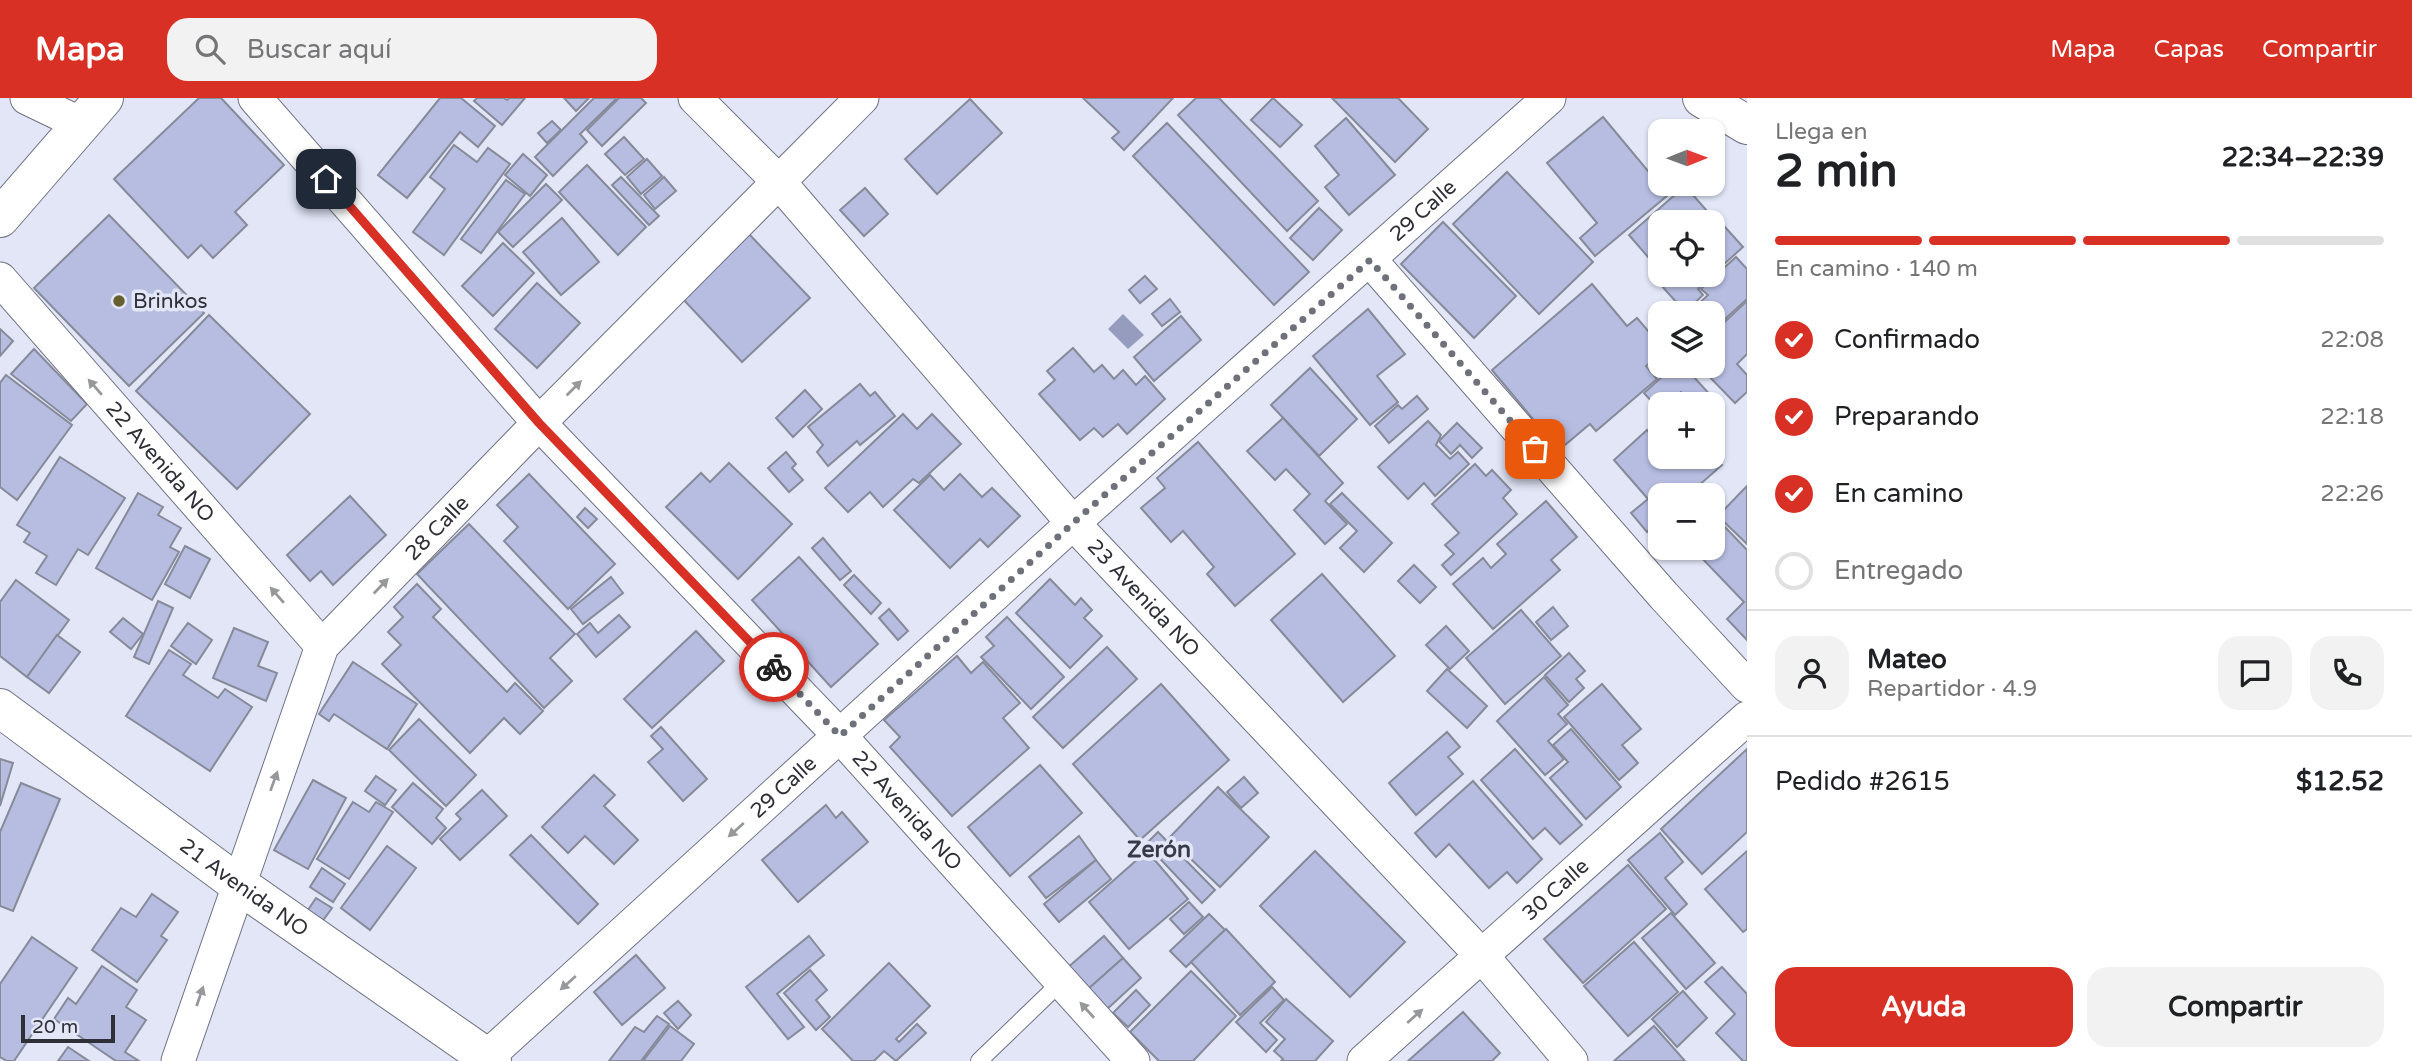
<!DOCTYPE html>
<html lang="es">
<meta charset="utf-8">
<style>
body{margin:0;font-family:"Varela Round",sans-serif;background:#f2f2f2;color:#202124;height:100vh;display:flex;flex-direction:column;font-size:26px;white-space:nowrap}
*{box-sizing:border-box;margin:0}
p{font-size:23px;color:#757577}
.icon{flex:none;width:38px;height:38px;fill:none;stroke:currentColor;stroke-width:2;stroke-linecap:round;stroke-linejoin:round}
.map{position:relative;flex:1;overflow:hidden}
.side{display:flex;flex-direction:column;background:#fff;width:665px}
.side>*{flex:none}
.needle{width:46px;rotate:89deg}
.controls{position:absolute;left:1648px;top:21px;display:grid;gap:14px}
.controls a{display:grid;place-items:center;width:77px;height:77px;border-radius:14px;background:#fff;box-shadow:0 2px 5px #0004;font-size:35px}
.scale{position:absolute;left:21px;bottom:18px;width:94px;box-sizing:border-box;padding-left:7px;border:4px solid #2f3037;border-top:0;font-size:19px;line-height:24px;white-space:nowrap;color:#2f3037;-webkit-text-stroke:5px #e2e6f7;paint-order:stroke}
.pin{position:absolute;display:grid;place-items:center;width:60px;height:60px;color:#fff;margin:-30px;border-radius:14px;box-shadow:0 4px 10px #0006}
.courier{position:absolute;display:grid;place-items:center;width:70px;height:70px;margin:-35px;border:5px solid #d93025;border-radius:50%;background:#fff;color:#222;box-shadow:0 2px 9px #0007}
.overview em{font-style:normal;font-weight:700}
.overview div{display:flex;flex-direction:column-reverse}
.overview{display:flex;align-items:center;justify-content:space-between;height:119px;padding:0 28px}
h1{font-size:46px;font-weight:700;line-height:52px}
.bar{display:grid;grid-template-columns:repeat(4,1fr);gap:10px 7px;align-content:center;height:84px;padding:0 28px}
.bar i{height:9px;border-radius:5px;background:#e0e0e0}
.bar .current{background:#d93025}
.bar p{grid-column:span 4}
.line{display:flex;align-items:center;gap:18px;padding:0 28px;border-top:2px solid #e0e0e0}
.line div{flex:1}
.round{display:grid;place-items:center;flex:none;width:74px;height:74px;border-radius:21px;background:#f2f2f2}
ol{padding:0 28px;list-style:none}
li{display:flex;align-items:center;gap:21px;height:77px}
li p{margin-inline-start:auto}
li .icon{padding:7px;border-radius:50%;background:#d93025;color:#fff;stroke-width:4}
li:last-child{color:#757577}
li i{width:38px;height:38px;border:4px solid #e0e0e0;border-radius:50%}
.button{display:flex;gap:14px;margin-top:auto;padding:14px 28px}
.button a{flex:1;height:80px;border-radius:21px;background:#d93025;color:#fff;font-size:28px;font-weight:700;line-height:80px;text-align:center}
.button a+a{background:#f2f2f2;color:#202124}
header{display:flex;align-items:center;gap:42px;box-sizing:border-box;height:98px;padding:0 35px;background:#d93025;color:#fff}
header strong{font-size:33px}
nav{display:flex;gap:38px;margin-inline-start:auto;font-size:24px}
.search{width:490px;height:63px;background:#f2f2f2;display:flex;align-items:center;gap:18px;box-sizing:border-box;padding:0 24px;border-radius:21px;color:#757577;font-size:26px}
main{display:flex;flex:1;min-height:0}
.map>svg:first-child{display:block}
</style>
<header>
<strong>Mapa</strong>
<div class="search"><svg class="icon" aria-label="search" viewBox="0 0 24 24"><circle cx="10" cy="10" r="6"/><path d="M15 15l6 6"/></svg>Buscar aquí</div>
<nav><a>Mapa</a><a>Capas</a><a>Compartir</a></nav>
</header>
<main>
<div class="map">
<svg width="1747" height="963" viewBox="0 0 1747 963">
<rect width="100%" height="100%" fill="#e2e6f7"/>
<path fill="#959cbe" d="M1123,216L1144,237L1128,251L1108,231Z"/>
<g fill="#b6bde1" stroke="#868a99" stroke-width="2">
<path d="M199,0H221L284,67L235,114L247,127L213,160L201,147L188,160L114,81Z"/>
<path d="M440,0H461L495,28L478,49L460,34L407,100L378,77Z"/>
<path d="M477,0H504L507,2L509,0H525L502,27L474,3Z"/>
<path d="M564,0H589L576,13Z"/>
<path d="M594,0H617L580,36L587,44L553,78L535,59Z"/>
<path d="M619,0H641L646,5L602,48L587,32Z"/>
<path d="M1083,0H1173L1124,52L1112,40L1119,34Z"/>
<path d="M1196,0H1219L1318,103L1287,133L1178,17Z"/>
<path d="M1273,0L1302,27L1280,49L1251,22Z"/>
<path d="M1332,0H1398L1428,31L1395,64Z"/>
<path d="M970,1L1002,35L937,96L905,61Z"/>
<path d="M1603,19L1668,97L1595,158L1580,140L1597,125L1547,65Z"/>
<path d="M1346,20L1395,77L1349,117L1325,89L1339,77L1315,48Z"/>
<path d="M552,23L561,32L547,45L538,35Z"/>
<path d="M1167,25L1309,174L1274,207L1133,58Z"/>
<path d="M624,39L644,61L625,77L605,56Z"/>
<path d="M454,47L477,64L488,50L510,66L444,157L413,134L445,91L430,79Z"/>
<path d="M523,56L547,77L530,98L505,77Z"/>
<path d="M647,61L662,78L641,96L627,79Z"/>
<path d="M587,67L646,129L618,157L559,94Z"/>
<path d="M1507,74L1593,164L1539,216L1453,126Z"/>
<path d="M621,79L659,118L649,127L612,87Z"/>
<path d="M664,79L676,93L655,111L644,97Z"/>
<path d="M506,82L525,96L481,155L461,141Z"/>
<path d="M546,86L562,102L513,149L498,134Z"/>
<path d="M1685,88L1722,130L1713,138V124H1661V174L1629,137Z"/>
<path d="M865,90L888,116L864,138L840,112Z"/>
<path d="M1319,110L1342,132L1313,162L1290,140Z"/>
<path d="M109,117L204,215L129,288L34,190Z"/>
<path d="M562,120L599,164L561,197L523,154Z"/>
<path d="M1443,124L1516,198L1474,240L1401,166Z"/>
<path d="M1725,129L1743,149L1713,176V140Z"/>
<path d="M749,136L810,200L742,264L682,200Z"/>
<path d="M503,145L534,175L493,218L462,188Z"/>
<path d="M1736,159L1747,171V201L1713,232V215H1689L1708,197L1701,191Z"/>
<path d="M1672,177H1713L1698,191L1703,197L1685,214L1661,187Z"/>
<path d="M1145,178L1157,191L1140,205L1129,192Z"/>
<path d="M537,185L580,225L537,270L495,231Z"/>
<path d="M1592,186L1627,228L1637,220L1661,248V255L1646,268L1657,281L1596,333L1590,326L1559,352L1492,272Z"/>
<path d="M1170,201L1180,214L1162,228L1152,216Z"/>
<path d="M1747,203V256L1737,266L1747,277V294L1735,305L1699,268H1713V235Z"/>
<path d="M1368,211L1405,256L1377,278L1398,304L1370,327L1313,258Z"/>
<path d="M209,217L310,316L237,391L136,293Z"/>
<path d="M1181,218L1201,242L1154,283L1134,259Z"/>
<path d="M0,231L13,243L0,258Z"/>
<path d="M1073,250L1094,274L1102,267L1114,281L1123,272L1136,287L1145,278L1165,301L1127,336L1118,326L1103,339L1094,330L1080,342L1039,296L1055,282L1047,273Z"/>
<path d="M34,251L87,306L71,323L11,276Z"/>
<path d="M1674,268H1684L1712,299L1704,306H1692L1681,294L1668,306H1661L1660,313L1644,295Z"/>
<path d="M1310,270L1357,321L1319,358L1271,307Z"/>
<path d="M6,277L72,327L17,402L0,389V285Z"/>
<path d="M860,286L870,298L875,294L895,318L860,347L857,343L828,368L817,354L823,347L808,329Z"/>
<path d="M805,292L822,311L793,339L776,320Z"/>
<path d="M1417,298L1428,311L1389,345L1375,328L1398,307L1402,311Z"/>
<path d="M903,316L917,331L932,316L961,346L919,385L913,381L883,409L870,394L848,414L825,390Z"/>
<path d="M1283,320L1343,385L1325,403L1347,426L1325,446L1294,412L1310,396L1286,371L1275,382L1247,353Z"/>
<path d="M1428,323L1441,337L1436,347L1450,361L1458,354L1469,366L1435,398L1424,385L1408,401L1378,369Z"/>
<path d="M1457,325L1482,350L1472,360L1460,347L1451,356L1439,343Z"/>
<path d="M1647,332L1654,340L1661,334V359H1713V357L1722,367L1688,397H1661V421L1647,434L1631,415L1648,401L1614,362Z"/>
<path d="M1198,344L1295,456L1235,508L1207,476L1214,469L1183,433L1171,444L1141,410L1165,390L1157,380Z"/>
<path d="M786,354L796,366L792,370L803,382L789,394L768,370Z"/>
<path d="M60,359L125,400L88,457L78,451L56,487L36,475L47,458L24,444L30,435L17,427Z"/>
<path d="M729,365L792,426L738,481L666,409L701,375L710,384Z"/>
<path d="M1475,366L1486,378L1492,372L1511,392L1503,400L1517,416L1451,477L1442,467L1454,456L1445,447L1459,435L1432,406Z"/>
<path d="M529,376L615,466L568,511L504,443L518,429L497,407Z"/>
<path d="M960,376L982,399L992,390L1020,418L988,449L980,441L950,470L894,412L930,377L944,392Z"/>
<path d="M1747,388V446L1718,418Z"/>
<path d="M138,395L163,409L158,417L181,430L170,449L179,454L152,502L96,470Z"/>
<path d="M1342,395L1392,445L1364,474L1340,450L1357,433L1330,406Z"/>
<path d="M350,398L386,437L333,487L321,473L310,483L287,457Z"/>
<path d="M1546,403L1577,439L1551,462L1560,472L1493,531L1453,486L1483,460L1491,470L1506,456L1497,446Z"/>
<path d="M585,410L597,421L588,430L577,419Z"/>
<path d="M469,426L575,536L550,560L572,583L544,610L417,476Z"/>
<path d="M1724,428L1747,452V542L1727,521L1744,504L1697,455L1702,450H1713V439Z"/>
<path d="M823,440L851,473L840,482L812,450Z"/>
<path d="M185,448L210,461L190,500L165,486Z"/>
<path d="M799,459L878,546L831,589L752,502Z"/>
<path d="M1414,467L1436,489L1420,505L1398,483Z"/>
<path d="M1322,476L1395,558L1343,604L1271,522Z"/>
<path d="M854,477L881,505L871,516L844,487Z"/>
<path d="M611,479L623,495L583,526L571,511Z"/>
<path d="M1050,481L1075,507L1081,500L1092,512L1084,520L1102,538L1070,570L1016,515Z"/>
<path d="M16,482L69,522L27,579L0,558V504Z"/>
<path d="M417,486L441,511L433,519L507,594L515,585L543,613L520,636L504,620L470,655L382,566L401,547L388,534L403,519L394,509Z"/>
<path d="M158,503L173,510L149,566L134,559Z"/>
<path d="M1553,509L1568,528L1551,542L1536,524Z"/>
<path d="M889,511L908,533L898,542L879,520Z"/>
<path d="M1521,512L1561,558L1505,606L1466,560Z"/>
<path d="M619,517L630,529L596,559L577,536L590,525L598,535Z"/>
<path d="M1007,519L1064,579L1031,611L981,559L994,548L986,539Z"/>
<path d="M123,520L143,536L131,551L110,534Z"/>
<path d="M188,525L212,542L196,566L171,548Z"/>
<path d="M1446,528L1469,553L1450,571L1426,547Z"/>
<path d="M234,530L268,544L258,568L277,575L266,603L213,580Z"/>
<path d="M696,533L724,563L652,630L624,601Z"/>
<path d="M57,537L80,554L49,595L27,579Z"/>
<path d="M1107,549L1137,581L1063,650L1033,619Z"/>
<path d="M169,552L191,566L183,577L218,600L225,591L252,609L210,673L126,618Z"/>
<path d="M1569,555L1585,573L1576,581L1584,590L1569,604L1545,577Z"/>
<path d="M957,558L971,575L983,564L1020,605L1003,620L1029,650L952,718L890,649L900,639L884,622Z"/>
<path d="M353,564L417,606L387,651L334,616L329,623L319,616Z"/>
<path d="M1447,571L1487,608L1467,630L1427,593Z"/>
<path d="M1544,579L1568,607L1558,616L1567,626L1548,643L1564,661L1545,677L1497,623Z"/>
<path d="M1161,586L1229,662L1140,742L1073,666Z"/>
<path d="M1602,586L1641,631L1622,647L1638,665L1619,682L1564,619Z"/>
<path d="M419,621L476,677L446,708L389,652Z"/>
<path d="M661,629L707,681L683,703L648,664L663,651L651,638Z"/>
<path d="M1571,631L1621,689L1586,721L1550,680L1568,664L1553,647Z"/>
<path d="M1447,634L1460,649L1448,659L1463,676L1416,717L1389,685Z"/>
<path d="M1515,651L1582,727L1560,746L1545,730L1533,741L1481,682Z"/>
<path d="M1747,651V734L1702,776L1661,731Z"/>
<path d="M0,661L13,665L0,708Z"/>
<path d="M1040,667L1082,715L1010,778L968,729Z"/>
<path d="M594,677L615,697L604,708L638,742L614,766L585,738L568,755L542,729Z"/>
<path d="M376,678L396,692L385,707L365,693Z"/>
<path d="M1244,679L1258,695L1241,710L1227,694Z"/>
<path d="M313,682L346,700L308,771L274,752Z"/>
<path d="M1473,683L1542,761L1517,785L1507,774L1489,790L1449,746L1436,759L1415,735Z"/>
<path d="M21,685L60,701L13,813L0,808V734Z"/>
<path d="M413,685L443,711L436,720L446,730L432,746L392,709Z"/>
<path d="M1218,689L1269,739L1220,789L1169,740Z"/>
<path d="M482,692L507,718L460,762L440,741L461,721L456,716Z"/>
<path d="M353,704L369,714L376,704L393,714L349,781L317,761Z"/>
<path d="M826,707L836,720L842,714L868,744L798,804L762,762Z"/>
<path d="M1158,734L1215,792L1202,805L1146,746Z"/>
<path d="M1660,735L1683,764L1665,780L1687,806L1675,817L1628,762Z"/>
<path d="M531,737L598,806L578,826L510,757Z"/>
<path d="M1079,738L1096,762L1046,800L1029,779Z"/>
<path d="M387,748L416,770L370,832L341,810Z"/>
<path d="M1147,753L1188,801L1129,851L1089,804Z"/>
<path d="M1315,753L1405,844L1350,899L1260,808Z"/>
<path d="M1747,753V831L1743,834L1705,791Z"/>
<path d="M1096,762L1111,781L1059,824L1044,806Z"/>
<path d="M1628,767L1666,811L1583,885L1544,841Z"/>
<path d="M322,770L345,786L333,804L310,789Z"/>
<path d="M152,796L178,814L161,838L167,842L137,884L92,852L121,810L136,819Z"/>
<path d="M316,800L332,810L319,828L304,818Z"/>
<path d="M1189,804L1203,819L1184,836L1170,821Z"/>
<path d="M1671,815L1715,865L1686,891L1642,840Z"/>
<path d="M1209,816L1225,832L1186,869L1170,853Z"/>
<path d="M1226,831L1275,884L1240,917L1191,864Z"/>
<path d="M809,838L824,857L777,896L804,929L788,941L746,889Z"/>
<path d="M1104,838L1123,860L1087,892L1066,871Z"/>
<path d="M32,839L77,870L14,963H7L0,959V886Z"/>
<path d="M1634,844L1678,894L1628,938L1584,888Z"/>
<path d="M636,857L665,890L622,927L594,894Z"/>
<path d="M1123,860L1141,880L1106,912L1087,892Z"/>
<path d="M889,865L930,908L896,941L899,944L917,926L926,935L896,963L884,953L874,963H853L822,931Z"/>
<path d="M102,868L137,892L126,909L146,922L125,954L139,963H116L54,921L68,900L76,906Z"/>
<path d="M1722,869L1747,896V963H1743L1716,935L1735,916L1705,884Z"/>
<path d="M810,872L827,892L816,902L830,919L816,932L784,895Z"/>
<path d="M1191,873L1236,918L1193,963H1159L1130,934Z"/>
<path d="M1272,889L1284,902L1260,925L1277,942L1266,954L1236,924Z"/>
<path d="M1136,892L1150,907L1128,929L1113,915Z"/>
<path d="M1683,893L1707,920L1677,949L1652,921Z"/>
<path d="M1286,901L1333,943L1315,963H1281L1283,961L1274,953L1285,941L1266,924Z"/>
<path d="M678,903L691,917L678,931L664,915Z"/>
<path d="M1463,914L1500,955L1492,963H1408Z"/>
<path d="M657,918L669,926L641,963H609L635,929L644,934Z"/>
<path d="M670,928L694,946L681,963H643Z"/>
<path d="M1654,928L1685,963H1614Z"/>
<path d="M68,949L89,963H58Z"/>
</g>
<g fill="none" stroke-linecap="round" stroke-linejoin="round">
<defs>
<path id="service" d="M979,963L1061,884"/>
<g id="minor">
<path d="M27,0L81,26"/>
<path id="s1" d="M255,0L539,325L840,638L1133,963"/>
<path id="s2" d="M695,0L779,84L1073,425L1482,858L1571,963"/>
<path d="M1370,162L1664,498L1747,588"/>
<path id="s3" d="M0,181L322,548"/>
<path id="s4" d="M487,959L1073,425L1549,0"/>
<path id="s5" d="M178,963L322,548L539,325L862,0"/>
<path id="s6" d="M1364,963L1747,620"/>
</g>
<g id="tertiary">
<path d="M1702,0L1747,27"/>
<path d="M0,120L104,0"/>
<path id="s7" d="M0,610L238,786L492,963"/>
</g>
</defs>
<use href="#service" stroke="#6f7282" stroke-width="18"/>
<use href="#minor" stroke="#6f7282" stroke-width="35"/>
<use href="#tertiary" stroke="#6f7282" stroke-width="40"/>
<use href="#service" stroke="#fff" stroke-width="16"/>
<use href="#minor" stroke="#fff" stroke-width="33"/>
<use href="#tertiary" stroke="#fff" stroke-width="38"/>
</g>
<defs><path id="oneway-solid" d="M-6-.8H1V-3.2L6.5 0L1 3.2V.8H-6Z" transform="scale(1.75)"/></defs>
<g fill="#97989b">
<use href="#oneway-solid" transform="translate(95 289) rotate(-131)"/>
<use href="#oneway-solid" transform="translate(574 290) rotate(-45)"/>
<use href="#oneway-solid" transform="translate(381 488) rotate(-46)"/>
<use href="#oneway-solid" transform="translate(277 497) rotate(-131)"/>
<use href="#oneway-solid" transform="translate(274 683) rotate(-70)"/>
<use href="#oneway-solid" transform="translate(736 732) rotate(138)"/>
<use href="#oneway-solid" transform="translate(568 885) rotate(138)"/>
<use href="#oneway-solid" transform="translate(200 898) rotate(-71)"/>
<use href="#oneway-solid" transform="translate(1087 912) rotate(-132)"/>
<use href="#oneway-solid" transform="translate(1415 918) rotate(-42)"/>
</g>
<g fill="none" stroke-linecap="round" stroke-linejoin="round">
<path stroke="#6e707a" stroke-width="7" stroke-dasharray="0 12.6" d="M774,569L840,638L1073,425L1370,162L1535,351"/>
<path stroke="#d93025" stroke-width="9" d="M326,81L539,325L774,569"/>
</g>
<circle fill="#65602d" stroke="#e2e6f7" stroke-width="2.5" cx="119" cy="203" r="7"/>
<g text-anchor="middle" dominant-baseline="central" stroke-width="7" stroke-linejoin="round" paint-order="stroke">
<g font-size="21" fill="#2f3037" stroke="#e2e6f7">
<text stroke="none"><textPath href="#s4" startOffset="1262">29 Calle</textPath></text>
<text stroke="none"><textPath href="#s3" startOffset="243">22 Avenida NO</textPath></text>
<text stroke="none"><textPath href="#s5" startOffset="604">28 Calle</textPath></text>
<text stroke="none"><textPath href="#s2" startOffset="672">23 Avenida NO</textPath></text>
<text stroke="none"><textPath href="#s4" startOffset="401">29 Calle</textPath></text>
<text stroke="none"><textPath href="#s1" startOffset="966">22 Avenida NO</textPath></text>
<text stroke="none"><textPath href="#s7" startOffset="303">21 Avenida NO</textPath></text>
<text stroke="none"><textPath href="#s6" startOffset="257">30 Calle</textPath></text>
</g>
<g font-size="21" fill="#2f3037" stroke="#e2e6f7" text-anchor="start">
<text x="133" y="203">Brinkos</text>
</g>
<g font-size="23" font-weight="bold" fill="#383a48" stroke="#e2e6f7">
<text x="1159" y="752">Zerón</text>
</g>
</g>
</svg>
<div class="controls">
<a><svg class="needle" viewBox="-14 -14 28 28"><path d="M0-13l5 13h-10z" fill="#e53935"/><path d="M0 13l5-13h-10z" fill="#757577"/></svg></a>
<a><svg class="icon" aria-label="locate" viewBox="0 0 24 24"><circle cx="12" cy="12" r="6"/><path d="M12 2v4M12 18v4M2 12h4M18 12h4"/></svg></a>
<a><svg class="icon" aria-label="layers" viewBox="0 0 24 24"><path d="M12 4l9 5-9 5-9-5zM3 14l9 5 9-5"/></svg></a>
<a>+</a>
<a>−</a>
</div>
<div class="scale">20 m</div>
<div class="pin" style="left:1535px;top:351px;background:#ea580c"><svg class="icon" aria-label="bag" viewBox="0 0 24 24"><path d="M5 8h14l-1 12H6zM9 8a3 3 0 0 1 6 0"/></svg></div>
<div class="pin" style="left:326px;top:81px;background:#1f2937"><svg class="icon" aria-label="home" viewBox="0 0 24 24"><path d="M3 11l9-7 9 7M6 9v11h12V9"/></svg></div>
<div class="courier" style="left:774px;top:569px"><svg class="icon" aria-label="bike" viewBox="0 0 24 24"><circle cx="6" cy="16" r="4"/><circle cx="18" cy="16" r="4"/><path d="M6 16l4-8h5l3 8M10 8l3 8H6M13 5h3"/></svg></div>
</div>
<section class="side">
<div class="overview"><div><h1>2 min</h1><p>Llega en</p></div><em>22:34–22:39</em></div>
<div class="bar"><i class="current"></i><i class="current"></i><i class="current"></i><i></i><p>En camino · 140 m</p></div>
<ol>
<li><svg class="icon" aria-label="check" viewBox="0 0 24 24"><path d="M5 12l5 5 9-10"/></svg>Confirmado<p>22:08</p></li>
<li><svg class="icon" aria-label="check" viewBox="0 0 24 24"><path d="M5 12l5 5 9-10"/></svg>Preparando<p>22:18</p></li>
<li><svg class="icon" aria-label="check" viewBox="0 0 24 24"><path d="M5 12l5 5 9-10"/></svg>En camino<p>22:26</p></li>
<li><i></i>Entregado</li>
</ol>
<div class="line" style="height:126px"><a class="round"><svg class="icon" aria-label="person" viewBox="0 0 24 24"><circle cx="12" cy="8" r="4"/><path d="M4 21q1-7 8-7t8 7"/></svg></a><div><b>Mateo</b><p>Repartidor · 4.9</p></div><a class="round"><svg class="icon" aria-label="chat" viewBox="0 0 24 24"><path d="M4 5h16v11H9l-5 4z"/></svg></a><a class="round"><svg class="icon" aria-label="phone" viewBox="0 0 24 24"><path d="M5 4h4l2 5-3 2q2 4 5 5l2-3 5 2v4C11 20 4 13 5 4z"/></svg></a></div>
<div class="line" style="height:91px"><div>Pedido #2615</div><b>$12.52</b></div>
<div class="button"><a>Ayuda</a><a>Compartir</a></div>
</section>
</main>
